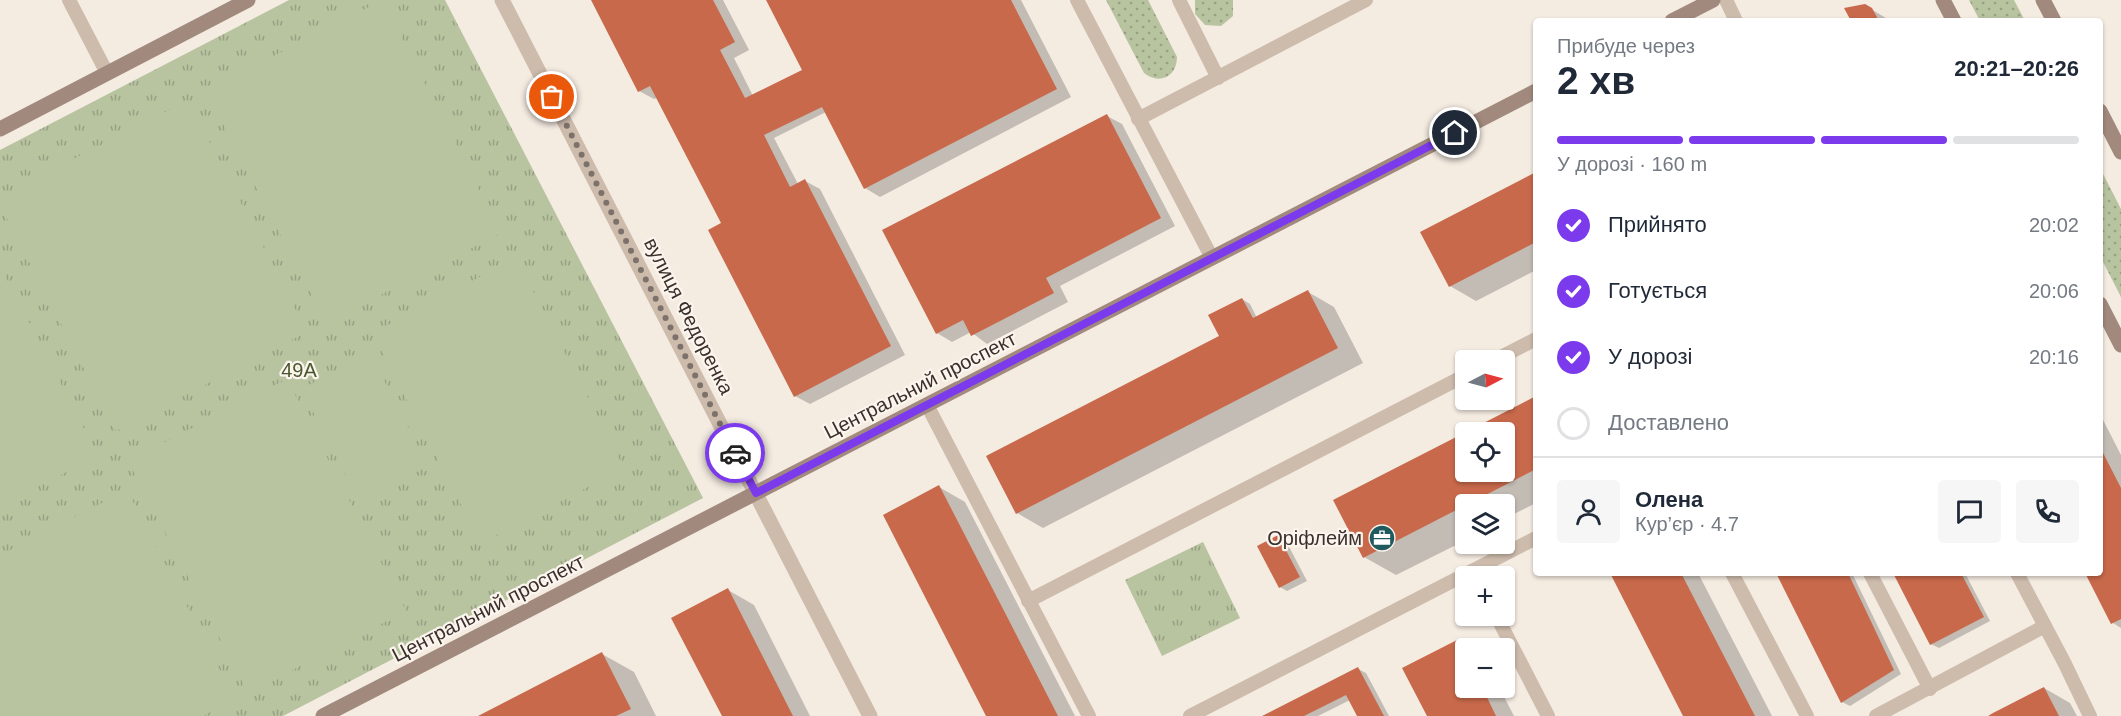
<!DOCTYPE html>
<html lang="uk">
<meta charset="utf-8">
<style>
body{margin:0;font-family:Helvetica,sans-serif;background:#f6f6f7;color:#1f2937;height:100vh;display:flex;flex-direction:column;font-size:22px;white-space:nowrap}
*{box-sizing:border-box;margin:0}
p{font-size:20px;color:#747a83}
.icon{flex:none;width:33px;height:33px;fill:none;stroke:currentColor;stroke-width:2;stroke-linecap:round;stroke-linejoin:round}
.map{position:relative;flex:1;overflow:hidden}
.drawer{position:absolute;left:1533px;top:18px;width:570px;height:558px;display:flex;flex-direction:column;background:#fff;border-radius:6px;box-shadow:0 2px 4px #0004}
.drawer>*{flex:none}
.needle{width:39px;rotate:84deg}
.buttons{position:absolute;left:1455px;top:350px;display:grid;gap:12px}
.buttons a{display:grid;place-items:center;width:60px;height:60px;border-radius:6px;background:#fff;box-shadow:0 2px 4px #0004;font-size:30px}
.pin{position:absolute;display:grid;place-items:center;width:51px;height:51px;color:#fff;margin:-26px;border:3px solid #fff;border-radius:50%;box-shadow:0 2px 6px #0007}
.courier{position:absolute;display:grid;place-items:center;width:60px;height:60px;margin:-30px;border:4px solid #7c3aed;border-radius:50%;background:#fff;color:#222;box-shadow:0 2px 8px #0007}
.overview em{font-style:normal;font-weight:600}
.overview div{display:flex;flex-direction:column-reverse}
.overview{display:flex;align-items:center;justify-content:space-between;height:102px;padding:0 24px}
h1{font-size:39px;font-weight:600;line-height:45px}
.bar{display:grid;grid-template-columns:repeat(4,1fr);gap:9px 6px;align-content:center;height:72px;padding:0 24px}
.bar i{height:8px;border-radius:4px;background:#e0e1e3}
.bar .on{background:#7c3aed}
.bar p{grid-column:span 4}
.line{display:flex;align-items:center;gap:15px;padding:0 24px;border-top:2px solid #e0e1e3}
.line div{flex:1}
.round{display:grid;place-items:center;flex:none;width:63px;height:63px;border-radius:6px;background:#f6f6f7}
ol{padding:0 24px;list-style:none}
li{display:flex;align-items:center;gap:18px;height:66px}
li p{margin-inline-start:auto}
li .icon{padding:6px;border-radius:50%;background:#7c3aed;color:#fff;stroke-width:4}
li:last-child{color:#747a83}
li i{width:33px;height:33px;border:3px solid #e0e1e3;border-radius:50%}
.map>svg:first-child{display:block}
</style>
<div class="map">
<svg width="2121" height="716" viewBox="0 0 2121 716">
<defs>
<pattern id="grass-dots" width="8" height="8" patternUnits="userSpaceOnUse" patternTransform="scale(1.5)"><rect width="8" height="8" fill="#b8c4a0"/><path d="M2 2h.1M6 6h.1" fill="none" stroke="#97a083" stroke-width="1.8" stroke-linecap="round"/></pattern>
<pattern id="park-tufts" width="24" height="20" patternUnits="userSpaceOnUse" patternTransform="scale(1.5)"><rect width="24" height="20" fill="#b8c4a0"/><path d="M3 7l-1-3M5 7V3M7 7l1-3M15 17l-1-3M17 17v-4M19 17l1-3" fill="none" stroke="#97a083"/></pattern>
</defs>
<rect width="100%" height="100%" fill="#f4ebe1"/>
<g fill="url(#grass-dots)">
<path d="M1106,0H1148L1177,57C1177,77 1159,85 1144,73Z"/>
<path d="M1195,0H1233V16L1221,26L1205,25L1195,14Z"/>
<path d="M1969,0H2014L2025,21H1980Z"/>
<path d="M2100,168L2121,209V297L2100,256Z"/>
</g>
<g fill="url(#park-tufts)">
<path d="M289,0H445L703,498L283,716H0V150Z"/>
<path d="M1203,542L1240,618L1162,656L1125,580Z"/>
</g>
<g fill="#b8c4a0">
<path d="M382,0L501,233L326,323L206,91Z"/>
<path d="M188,100L307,332L116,431L0,205V197Z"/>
<path d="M516,258L624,468L481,543L372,333Z"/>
<path d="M0,266L98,456L0,506Z"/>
<path d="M370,353L428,466L360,502L301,389Z"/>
<path d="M287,379L406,611L248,693L128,461Z"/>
<path d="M127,490L235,699L203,716H0V555Z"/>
</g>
<g fill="#0003">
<path d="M592,0H723L749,50L734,58L753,96L806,74L768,0H1021L1071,97L880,197L865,188L826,112L774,138L798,184L805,181L820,189L905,355L810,404L795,396L723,223L658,98L654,99L639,91Z"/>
<path d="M1864,5L1891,21H1851Z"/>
<path d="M1107,116L1122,124L1175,226L1060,286L1068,302L987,344L971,332L952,342L937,333Z"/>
<path d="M1536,174V270L1476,301L1450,286Z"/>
<path d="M1308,292L1334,307L1363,363L1043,528L1017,513L1222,336L1242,299L1250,304L1257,318Z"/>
<path d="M1536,397V503L1504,519V504H1466V540L1396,575L1364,557L1466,471H1504V432H1469Z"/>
<path d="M2100,414L2121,455V628L2113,623L2087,573H2100Z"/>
<path d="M939,487L965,502L1075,716H987Z"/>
<path d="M1278,537L1286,541L1307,581L1287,591L1280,587Z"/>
<path d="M1612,573H1698L1772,716H1685Z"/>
<path d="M1778,573H1852L1901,674L1850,706L1842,702Z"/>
<path d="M1895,573H1965L1990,621L1939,648L1931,644Z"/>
<path d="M728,590L754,605L810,716H723Z"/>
<path d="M1457,641L1468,648H1466V687H1499L1514,716H1428Z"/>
<path d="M602,654L634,672L656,716H481Z"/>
<path d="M1358,669L1366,673L1389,716H1359L1350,700L1318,716H1264Z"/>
<path d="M2044,688L2070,703L2077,716H1991Z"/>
</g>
<g fill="#c8694b">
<path d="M591,0H713L735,42L720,50L745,98L802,70L766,0H1011L1057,89L864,189L822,107L764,135L790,187L805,179L891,346L794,397L708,230L721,223L650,86L638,92Z"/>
<path d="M1865,4L1872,8L1879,21H1851L1844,8Z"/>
<path d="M1107,114L1161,218L1046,278L1054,293L971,336L963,320L936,334L882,230Z"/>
<path d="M1536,172V242L1449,287L1420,232Z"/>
<path d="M1308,290L1338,348L1016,514L986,456L1219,336L1208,315L1242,298L1253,318Z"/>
<path d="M1536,396V469L1363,558L1333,500L1466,432V471H1504V432H1466Z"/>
<path d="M2100,447L2121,488V619L2111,624L2085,573H2100Z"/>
<path d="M939,485L1001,605L1058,716H986L883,515Z"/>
<path d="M1278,535L1300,577L1279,588L1257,546Z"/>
<path d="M1610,573H1681L1755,716H1683Z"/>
<path d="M1776,573H1848L1894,670L1841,703Z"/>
<path d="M1893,573H1961L1984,617L1930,645Z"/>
<path d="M728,588L793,716H722L671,618Z"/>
<path d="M1457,640L1466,656V687H1482L1496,716H1427L1402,668Z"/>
<path d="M602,652L631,709L616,716H478Z"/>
<path d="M1358,667L1384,716H1357L1346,695L1304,716H1262Z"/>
<path d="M2044,687L2059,716H1988L1993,713Z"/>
</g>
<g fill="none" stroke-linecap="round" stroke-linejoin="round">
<g stroke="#cdbbac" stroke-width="14">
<path d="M69,0L107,73"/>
<path d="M1077,0L1212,258"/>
<path d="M1179,0L1218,78"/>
<path d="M1726,0L1736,21"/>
<path d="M1138,119L1366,0"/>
<path d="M1495,360L1536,339"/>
<path d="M927,405L1089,716"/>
<path d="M1732,573L1807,716"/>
<path d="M1870,573L1930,689"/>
<path d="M2017,573L2064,662L2090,716"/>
<path d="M1028,601L1466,375"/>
<path d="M1496,615L1548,716"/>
<path d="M1190,716L1536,538"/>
<path d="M1876,716L2045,626"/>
</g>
<path stroke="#cdbbac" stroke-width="15" d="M502,0L870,716"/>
<g stroke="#a18a7d" stroke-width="15">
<path d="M1943,0L1954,21"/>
<path d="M2043,0L2054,21"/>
<path d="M1672,21L1713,0"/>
<path d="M2100,111L2121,152"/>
<path d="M0,129L248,0"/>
<path d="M2100,304L2121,345"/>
<path d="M323,716L1536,91"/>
</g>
</g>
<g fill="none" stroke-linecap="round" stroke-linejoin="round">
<path stroke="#7c716b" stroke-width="6" stroke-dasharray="0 10.8" d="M552,97L735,453"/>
<path stroke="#7c3aed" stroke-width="8" d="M735,453L756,493L1455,133"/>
</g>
<defs>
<symbol id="office-disc" viewBox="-11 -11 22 22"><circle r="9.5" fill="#1f5a5e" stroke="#fbf5ee"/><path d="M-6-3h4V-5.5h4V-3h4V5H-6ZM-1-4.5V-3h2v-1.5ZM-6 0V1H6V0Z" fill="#fff"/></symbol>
</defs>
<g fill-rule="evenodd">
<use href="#office-disc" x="1367" y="523" width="30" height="30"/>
</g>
<g text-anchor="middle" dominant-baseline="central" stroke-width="4.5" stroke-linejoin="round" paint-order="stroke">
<g font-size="20" fill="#3b302b" stroke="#fbf5ee">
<text transform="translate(689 316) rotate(63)">вулиця Федоренка</text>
<text transform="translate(920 385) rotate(-27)">Центральний проспект</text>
<text transform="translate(488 608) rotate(-27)">Центральний проспект</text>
</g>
<g font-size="20" fill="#4a5a2e" stroke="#fbf5ee">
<text x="299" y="370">49А</text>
</g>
<g font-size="20" fill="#3b302b" stroke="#fbf5ee" text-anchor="end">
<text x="1362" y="538">Оріфлейм</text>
</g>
</g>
</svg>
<div class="buttons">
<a><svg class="needle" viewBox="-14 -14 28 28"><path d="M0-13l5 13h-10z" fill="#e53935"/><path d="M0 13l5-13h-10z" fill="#747a83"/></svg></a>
<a><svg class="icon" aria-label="locate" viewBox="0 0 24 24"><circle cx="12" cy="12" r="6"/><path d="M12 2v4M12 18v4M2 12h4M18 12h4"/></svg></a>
<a><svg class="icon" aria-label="layers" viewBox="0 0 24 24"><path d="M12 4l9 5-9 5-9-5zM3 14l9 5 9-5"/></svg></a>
<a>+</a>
<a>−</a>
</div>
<div class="pin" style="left:552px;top:97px;background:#ea580c"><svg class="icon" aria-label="bag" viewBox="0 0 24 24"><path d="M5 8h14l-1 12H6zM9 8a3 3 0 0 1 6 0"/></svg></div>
<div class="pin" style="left:1455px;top:133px;background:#1f2937"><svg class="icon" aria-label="home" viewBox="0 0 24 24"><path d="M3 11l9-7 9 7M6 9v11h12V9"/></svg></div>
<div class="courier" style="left:735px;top:453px"><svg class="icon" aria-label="car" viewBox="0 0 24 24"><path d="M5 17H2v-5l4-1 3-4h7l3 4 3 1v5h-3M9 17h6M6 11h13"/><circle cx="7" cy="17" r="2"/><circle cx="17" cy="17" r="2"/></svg></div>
<section class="drawer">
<div class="overview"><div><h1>2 хв</h1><p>Прибуде через</p></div><em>20:21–20:26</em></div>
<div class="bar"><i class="on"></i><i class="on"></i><i class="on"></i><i></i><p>У дорозі · 160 m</p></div>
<ol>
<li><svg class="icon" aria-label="check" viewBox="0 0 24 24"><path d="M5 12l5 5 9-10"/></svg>Прийнято<p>20:02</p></li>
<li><svg class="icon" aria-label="check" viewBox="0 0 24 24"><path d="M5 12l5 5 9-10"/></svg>Готується<p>20:06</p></li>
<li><svg class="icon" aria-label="check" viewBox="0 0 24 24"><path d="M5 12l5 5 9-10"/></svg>У дорозі<p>20:16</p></li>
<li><i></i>Доставлено</li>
</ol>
<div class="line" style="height:108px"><a class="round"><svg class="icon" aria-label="person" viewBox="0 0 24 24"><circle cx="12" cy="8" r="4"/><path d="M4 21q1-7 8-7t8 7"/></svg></a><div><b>Олена</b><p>Кур’єр · 4.7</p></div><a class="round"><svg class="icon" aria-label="chat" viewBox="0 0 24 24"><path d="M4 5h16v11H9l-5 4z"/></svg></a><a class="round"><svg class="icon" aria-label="phone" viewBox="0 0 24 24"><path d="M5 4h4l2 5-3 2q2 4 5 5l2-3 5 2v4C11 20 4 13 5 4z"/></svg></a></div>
</section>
</div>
